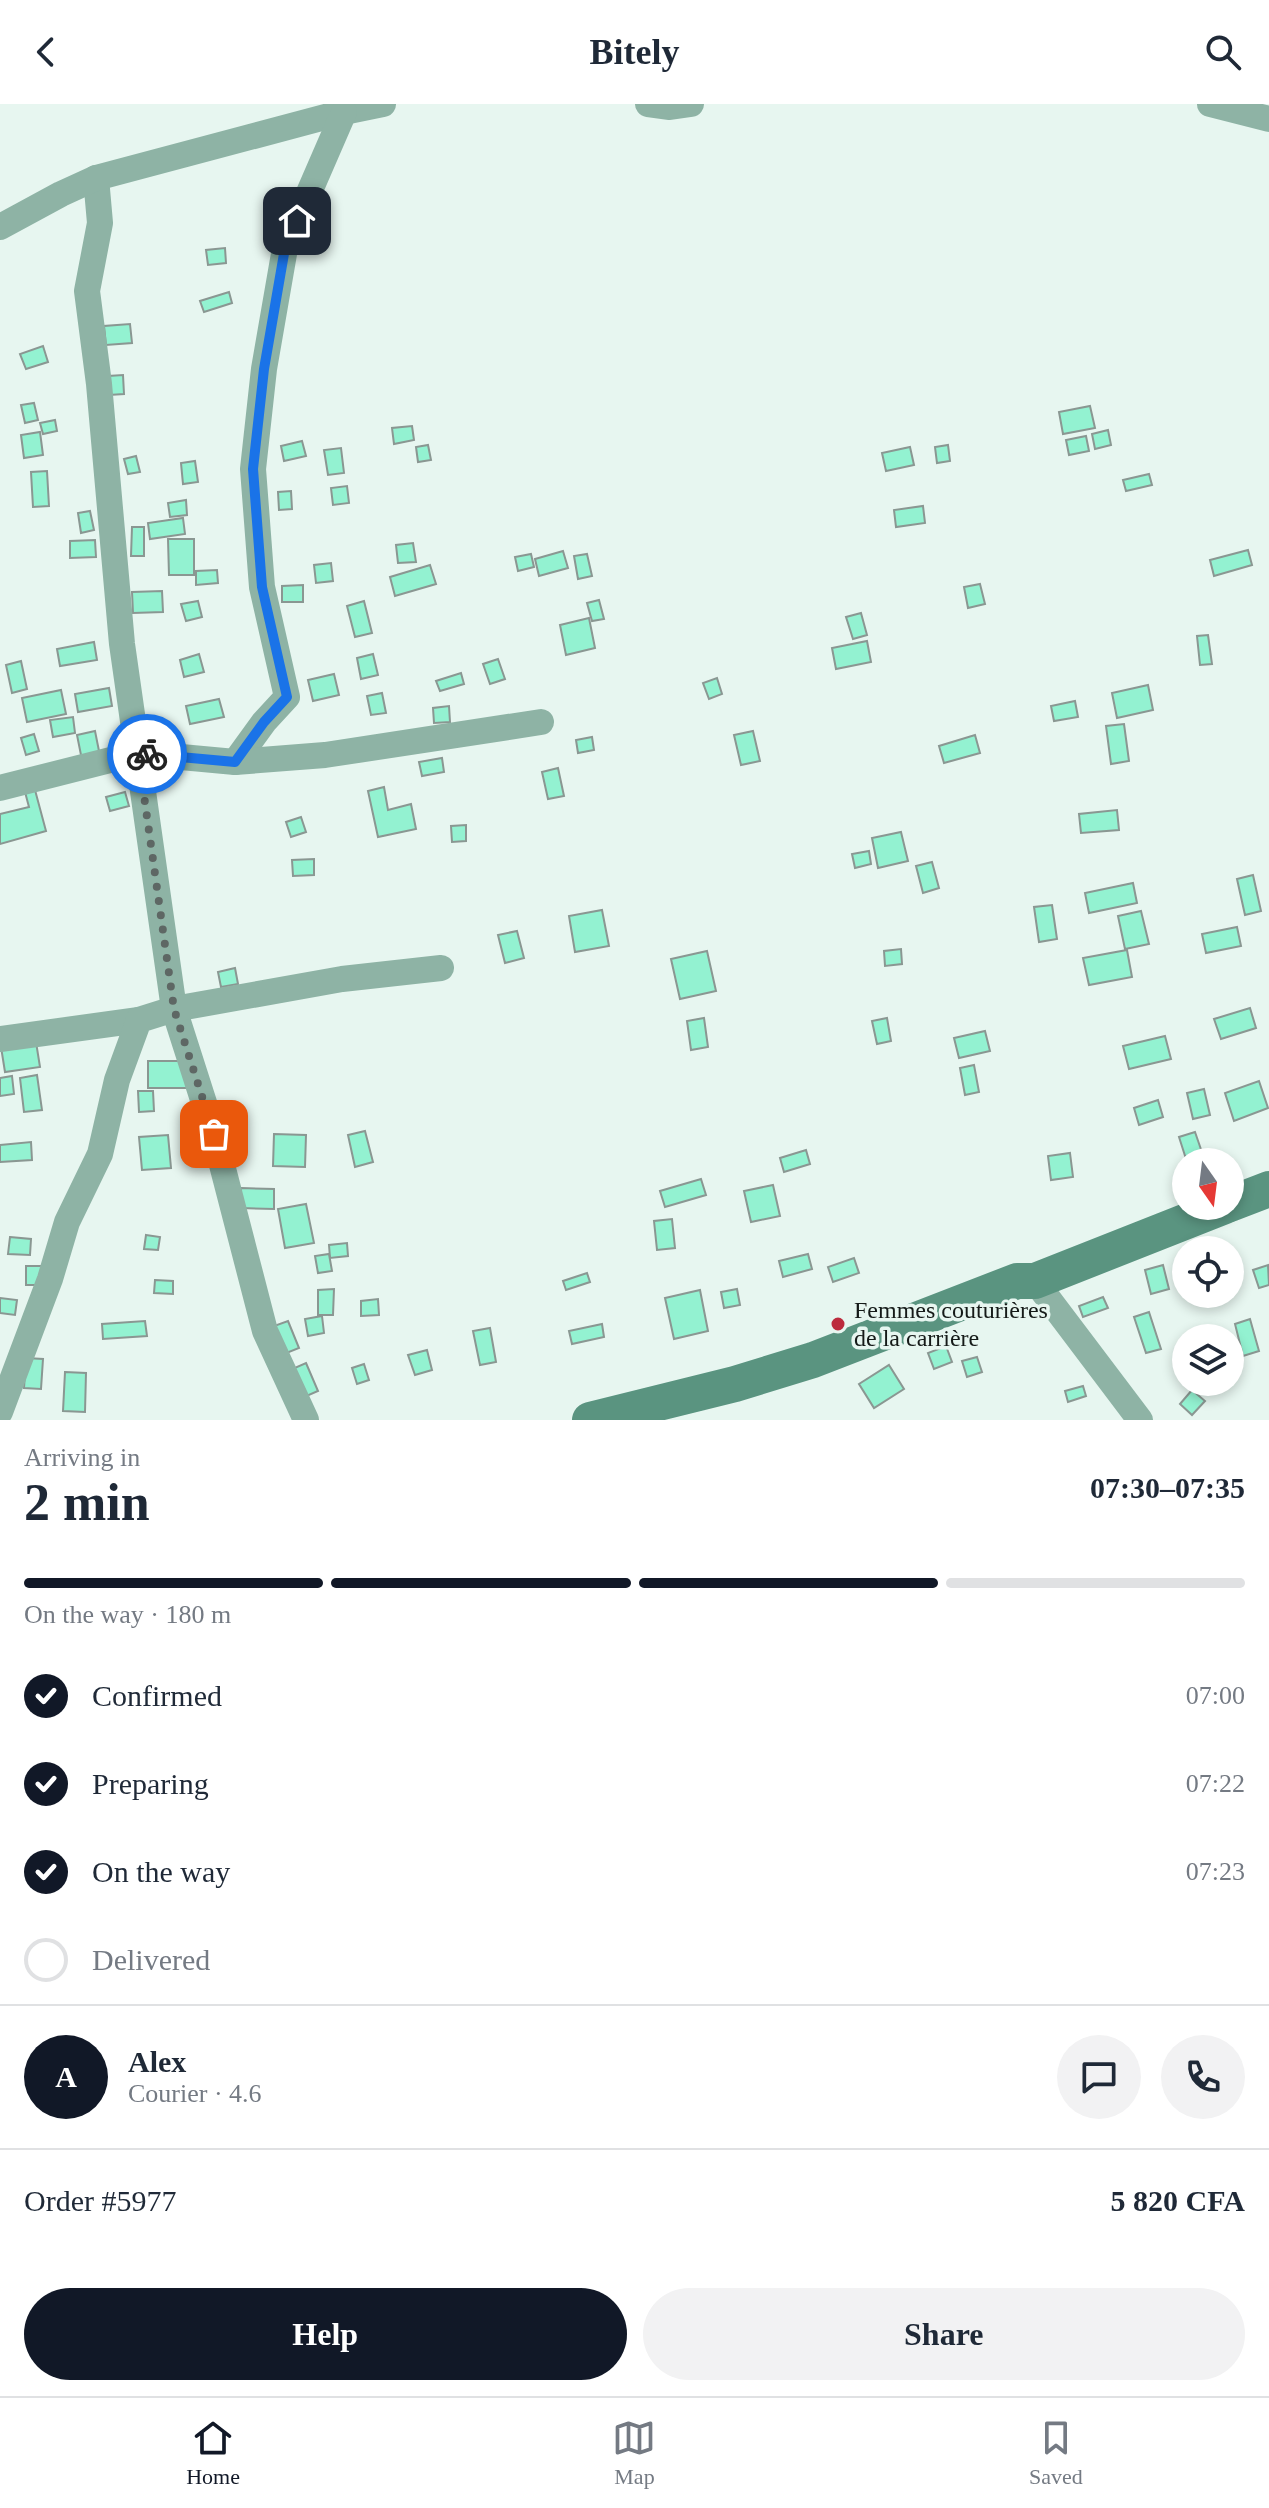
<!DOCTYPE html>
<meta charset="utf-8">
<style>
body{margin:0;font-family:Georgia,serif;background:#f2f2f3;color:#1f2937;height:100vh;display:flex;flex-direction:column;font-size:30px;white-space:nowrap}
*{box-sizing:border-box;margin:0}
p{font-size:26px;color:#747a83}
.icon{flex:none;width:44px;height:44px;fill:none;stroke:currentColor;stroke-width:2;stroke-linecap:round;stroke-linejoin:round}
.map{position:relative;height:1316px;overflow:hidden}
.details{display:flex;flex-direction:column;background:#fff;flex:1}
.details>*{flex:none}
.needle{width:52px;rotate:166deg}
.fabs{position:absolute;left:1172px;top:1044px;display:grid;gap:16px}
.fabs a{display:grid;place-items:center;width:72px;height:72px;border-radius:50%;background:#fff;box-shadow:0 4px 12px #0003;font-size:40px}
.pin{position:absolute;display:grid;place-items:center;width:68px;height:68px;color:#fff;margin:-34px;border-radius:16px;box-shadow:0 4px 12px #0006}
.courier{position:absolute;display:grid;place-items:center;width:80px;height:80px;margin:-40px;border:6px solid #1a73e8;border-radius:50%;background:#fff;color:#222;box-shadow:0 2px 10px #0007}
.overview em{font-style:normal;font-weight:700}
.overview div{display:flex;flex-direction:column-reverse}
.overview{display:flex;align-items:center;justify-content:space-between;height:136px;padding:0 24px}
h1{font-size:52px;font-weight:700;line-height:60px}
.bar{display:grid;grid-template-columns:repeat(4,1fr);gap:12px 8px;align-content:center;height:96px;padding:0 24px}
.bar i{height:10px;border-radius:6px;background:#e0e1e3}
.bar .selected{background:#111827}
.bar p{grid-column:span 4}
.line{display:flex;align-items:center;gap:20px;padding:0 24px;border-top:2px solid #e0e1e3}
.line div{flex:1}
.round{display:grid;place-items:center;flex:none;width:84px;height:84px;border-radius:42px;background:#f2f2f3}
ol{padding:0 24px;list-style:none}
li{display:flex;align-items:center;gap:24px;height:88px}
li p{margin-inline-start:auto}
li .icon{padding:8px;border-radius:50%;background:#111827;color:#fff;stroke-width:4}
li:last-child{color:#747a83}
li i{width:44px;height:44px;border:4px solid #e0e1e3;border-radius:50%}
.cta{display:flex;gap:16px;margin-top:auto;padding:16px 24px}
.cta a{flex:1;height:92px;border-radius:48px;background:#111827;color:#fff;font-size:32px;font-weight:700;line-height:92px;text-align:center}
.cta a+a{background:#f2f2f3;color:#1f2937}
header{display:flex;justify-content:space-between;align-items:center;height:104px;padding:0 24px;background:#fff;font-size:36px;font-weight:700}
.tab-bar{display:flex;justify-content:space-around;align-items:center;height:112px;border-top:2px solid #e0e1e3;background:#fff;font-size:22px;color:#747a83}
.tab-bar a{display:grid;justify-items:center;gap:4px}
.tab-bar .selected{color:#111827}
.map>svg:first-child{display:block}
</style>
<header><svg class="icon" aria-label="back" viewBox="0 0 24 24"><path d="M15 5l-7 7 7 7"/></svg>Bitely<svg class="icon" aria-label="search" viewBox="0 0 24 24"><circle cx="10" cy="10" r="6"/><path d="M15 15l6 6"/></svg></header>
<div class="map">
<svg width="1269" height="1316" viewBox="0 0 1269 1316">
<rect width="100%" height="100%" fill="#e7f6f0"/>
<g fill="#93f2d1" stroke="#8a9792" stroke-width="2">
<path d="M225,144L226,159L208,161L206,146Z"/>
<path d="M229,188L232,199L204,208L200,197Z"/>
<path d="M130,220L132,239L106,241L104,222Z"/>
<path d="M43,242L48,258L26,265L20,250Z"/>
<path d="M123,271L124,290L109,291L108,272Z"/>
<path d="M34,299L38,316L25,319L21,301Z"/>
<path d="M1090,302L1095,324L1063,330L1059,308Z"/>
<path d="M55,316L57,327L43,330L40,319Z"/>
<path d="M412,322L414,336L394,340L392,324Z"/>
<path d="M1108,326L1111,341L1095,345L1092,330Z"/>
<path d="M40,328L43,351L24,354L21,331Z"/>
<path d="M1086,332L1089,347L1069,351L1066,336Z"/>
<path d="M302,337L306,352L284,357L281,342Z"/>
<path d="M428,341L431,356L418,358L416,343Z"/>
<path d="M948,341L950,357L937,359L935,343Z"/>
<path d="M910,343L914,361L886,367L882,349Z"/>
<path d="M341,344L344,369L328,371L324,346Z"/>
<path d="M136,352L140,368L128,370L124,355Z"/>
<path d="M195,357L198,378L183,380L181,359Z"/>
<path d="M47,367L49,402L33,403L31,368Z"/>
<path d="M1149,370L1152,381L1126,387L1123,376Z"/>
<path d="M347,382L349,399L333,401L331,384Z"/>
<path d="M291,387L292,405L279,406L278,388Z"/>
<path d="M186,396L187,411L170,413L168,399Z"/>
<path d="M923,402L925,419L896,423L894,406Z"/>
<path d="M90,407L94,426L81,429L78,409Z"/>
<path d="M183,414L185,430L150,435L148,419Z"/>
<path d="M132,423H144V452H131Z"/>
<path d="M168,435H194V471H169Z"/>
<path d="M95,436L96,453L70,454V437Z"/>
<path d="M413,439L416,458L398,459L396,441Z"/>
<path d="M1248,446L1252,461L1214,472L1210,456Z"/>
<path d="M563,447L568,464L539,472L535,455Z"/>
<path d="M531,450L534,463L518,467L515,453Z"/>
<path d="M587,450L592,472L578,475L574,452Z"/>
<path d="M331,459L333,477L316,479L314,461Z"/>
<path d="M430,461L436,480L395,492L390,473Z"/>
<path d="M217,466L218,479L196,481V467Z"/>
<path d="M980,480L985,500L968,504L964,483Z"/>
<path d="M303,481V498H282V482Z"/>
<path d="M162,487L163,508L133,509L132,488Z"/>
<path d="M599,496L604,515L592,517L587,499Z"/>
<path d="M198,497L202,513L186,517L181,500Z"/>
<path d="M364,497L372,529L355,533L347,502Z"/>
<path d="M861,509L867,531L853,535L846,513Z"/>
<path d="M589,514L595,544L566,551L560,521Z"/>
<path d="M1208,531L1212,560L1200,561L1197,532Z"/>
<path d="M867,537L871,558L836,565L832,544Z"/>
<path d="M94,538L97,556L60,562L57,545Z"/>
<path d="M199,550L204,568L184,573L180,556Z"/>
<path d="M373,550L378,571L361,575L357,554Z"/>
<path d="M498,555L505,575L490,580L483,560Z"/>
<path d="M21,557L27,585L12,589L6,561Z"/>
<path d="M461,569L464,580L440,587L436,577Z"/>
<path d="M334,570L339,591L313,597L308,576Z"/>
<path d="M717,574L722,590L709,595L703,579Z"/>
<path d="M1148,581L1153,606L1117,614L1112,589Z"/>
<path d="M109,584L112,602L78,608L75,590Z"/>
<path d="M61,586L66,610L27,618L22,594Z"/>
<path d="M382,589L386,609L371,611L367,592Z"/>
<path d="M219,595L224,613L190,620L186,602Z"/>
<path d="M1075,597L1078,613L1054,617L1051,602Z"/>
<path d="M449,602L450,618L434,619L433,604Z"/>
<path d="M73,613L75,629L53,633L50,616Z"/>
<path d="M1124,620L1129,657L1111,660L1106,622Z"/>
<path d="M95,627L100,652L82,656L77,631Z"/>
<path d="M753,627L760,657L741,661L734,631Z"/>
<path d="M34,630L39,647L26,651L21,634Z"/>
<path d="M975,631L980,649L944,659L939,642Z"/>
<path d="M592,633L594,646L578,649L576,636Z"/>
<path d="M442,654L444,668L422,672L419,658Z"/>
<path d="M558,664L564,692L548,695L542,668Z"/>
<path d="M384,683L388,706L411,700L416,725L378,733L368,687Z"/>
<path d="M35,686L46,727L0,740V710L29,703L25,688Z"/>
<path d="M125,688L129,702L110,707L106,693Z"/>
<path d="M1117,706L1119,726L1081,729L1079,710Z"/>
<path d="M301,713L306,728L291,733L286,718Z"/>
<path d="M466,721V737L452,738L451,722Z"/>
<path d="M901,728L908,757L878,764L872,734Z"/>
<path d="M869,747L871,760L855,764L852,750Z"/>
<path d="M314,755V771L293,772L292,756Z"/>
<path d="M932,758L939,784L923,789L916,762Z"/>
<path d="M1253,771L1261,807L1245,811L1237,775Z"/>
<path d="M1133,779L1137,799L1089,809L1085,789Z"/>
<path d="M1052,801L1057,835L1039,838L1034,803Z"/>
<path d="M602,806L609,842L575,848L569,812Z"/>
<path d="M1141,807L1149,840L1125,845L1118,812Z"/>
<path d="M1237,823L1241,842L1206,849L1202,830Z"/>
<path d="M517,827L524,854L505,859L498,831Z"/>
<path d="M901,845L902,860L885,862L884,847Z"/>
<path d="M1127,846L1132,873L1089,881L1083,854Z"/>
<path d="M707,847L716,887L680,895L671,855Z"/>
<path d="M235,864L238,880L221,883L218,868Z"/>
<path d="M1250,904L1256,924L1221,935L1214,915Z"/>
<path d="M704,914L708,943L691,946L687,917Z"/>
<path d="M887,914L891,937L877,940L872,917Z"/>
<path d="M985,927L990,947L959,954L954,934Z"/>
<path d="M1165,932L1171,955L1129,965L1123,942Z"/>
<path d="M36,938L40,963L5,968L1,943Z"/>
<path d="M148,957H188L187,984H148Z"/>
<path d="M974,961L979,988L965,991L960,964Z"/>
<path d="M37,971L42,1006L24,1008L20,974Z"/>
<path d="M12,972L14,990L0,992V974Z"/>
<path d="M1259,977L1268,1004L1234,1017L1225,989Z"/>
<path d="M1204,985L1210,1011L1193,1015L1187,989Z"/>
<path d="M138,987H153L154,1007L139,1008Z"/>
<path d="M1158,996L1163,1013L1139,1021L1134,1004Z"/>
<path d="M365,1027L373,1058L355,1063L348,1031Z"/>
<path d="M1195,1028L1205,1057L1187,1058L1179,1033Z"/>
<path d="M274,1030L306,1031L305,1063L273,1062Z"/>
<path d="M168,1031L171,1064L142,1066L139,1033Z"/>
<path d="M31,1038L32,1056L0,1058V1041Z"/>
<path d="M206,1040L209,1059L192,1062L189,1043Z"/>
<path d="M806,1046L810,1060L784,1068L780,1054Z"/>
<path d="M1070,1049L1073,1073L1051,1076L1048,1052Z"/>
<path d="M701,1075L706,1091L665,1103L660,1087Z"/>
<path d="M773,1081L780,1112L751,1118L744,1087Z"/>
<path d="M241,1084L274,1085V1105L241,1104Z"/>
<path d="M306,1100L314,1139L285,1144L278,1105Z"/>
<path d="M672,1115L675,1144L657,1146L654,1117Z"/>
<path d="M146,1131L160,1133L158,1146L144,1145Z"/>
<path d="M10,1133L31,1135L30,1151L8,1150Z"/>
<path d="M347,1139L348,1152L330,1154L329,1141Z"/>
<path d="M329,1150L332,1167L318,1169L315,1152Z"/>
<path d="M808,1150L812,1165L783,1173L779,1157Z"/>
<path d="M854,1154L859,1169L833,1178L828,1163Z"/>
<path d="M1163,1161L1169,1185L1151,1190L1145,1166Z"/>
<path d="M1268,1161L1269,1181L1259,1184L1253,1166Z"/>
<rect x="26" y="1162" width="20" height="19"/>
<path d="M587,1169L590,1178L566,1186L563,1177Z"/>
<path d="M155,1176L173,1177V1190L154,1189Z"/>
<path d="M334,1185L333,1211H318V1186Z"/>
<path d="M737,1185L740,1201L724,1204L721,1188Z"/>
<path d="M700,1186L708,1227L674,1235L665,1194Z"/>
<path d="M1103,1193L1108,1204L1083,1213L1079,1202Z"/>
<path d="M0,1194L17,1196L15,1211L0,1209Z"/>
<path d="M378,1195L379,1211L361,1212V1197Z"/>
<path d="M1149,1208L1161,1245L1146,1249L1134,1213Z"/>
<path d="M322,1212L324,1229L308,1232L305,1215Z"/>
<path d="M1250,1215L1259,1247L1243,1252L1235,1220Z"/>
<path d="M145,1217L147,1232L103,1235L102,1220Z"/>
<path d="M288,1217L299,1244L284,1250L274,1222Z"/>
<path d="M602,1220L604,1233L572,1240L569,1227Z"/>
<path d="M490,1224L496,1258L480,1261L473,1227Z"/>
<path d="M946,1242L952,1258L934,1265L928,1249Z"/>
<path d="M427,1246L432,1266L415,1271L408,1251Z"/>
<path d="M977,1253L982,1268L967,1273L962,1257Z"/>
<path d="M26,1254L43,1255L41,1285L24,1284Z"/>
<path d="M306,1259L318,1287L302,1294L290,1266Z"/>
<path d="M364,1260L369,1276L357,1280L352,1264Z"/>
<path d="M889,1261L904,1285L874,1304L859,1280Z"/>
<path d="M65,1268L86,1269L85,1308L63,1307Z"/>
<path d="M1083,1282L1086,1292L1068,1298L1065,1287Z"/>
<path d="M1192,1286L1205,1297L1192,1311L1180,1300Z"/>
</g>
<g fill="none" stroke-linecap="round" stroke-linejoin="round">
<g stroke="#8eb3a5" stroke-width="26">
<path d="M648,0L670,3L691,0"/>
<path d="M1210,0L1269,15"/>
<path d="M96,74L100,119L87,187L99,280L122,540L174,905L214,1030L265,1227L306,1316"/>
<path d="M0,123L61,90L96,74L344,8L383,0"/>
<path d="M235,658L264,618L287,593L262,483L253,365L264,265L285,144L344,8"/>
<path d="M0,684L138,649L235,658L325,651L541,618"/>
<path d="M0,935L139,916"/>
<path d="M1035,1177L1140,1316"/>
<path d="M0,1308L50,1175L67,1118L100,1050L117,976L139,916L174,905L342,875L441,864"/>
</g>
<g stroke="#5a9480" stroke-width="36">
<path d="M1230,1100L1269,1085"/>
<path d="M590,1316L735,1280L813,1256L1017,1177H1035L1225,1102"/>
</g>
</g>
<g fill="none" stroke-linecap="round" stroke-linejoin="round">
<path stroke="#5e6764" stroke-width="8" stroke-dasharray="0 14.4" d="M147,650L138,649L174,905L214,1030"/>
<path stroke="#1a73e8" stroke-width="10" d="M147,650L235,658L264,618L287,593L262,483L253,365L264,265L285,144L297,117"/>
</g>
<circle fill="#bc2b3d" stroke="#e7f6f0" stroke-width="3" cx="838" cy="1220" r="8"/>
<g text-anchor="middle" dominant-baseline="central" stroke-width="7" stroke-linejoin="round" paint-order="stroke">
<g font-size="24" fill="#151a18" stroke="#e7f6f0" text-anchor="start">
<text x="854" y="1206">Femmes couturières<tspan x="854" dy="28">de la carrière</tspan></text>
</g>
</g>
</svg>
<div class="fabs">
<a><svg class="needle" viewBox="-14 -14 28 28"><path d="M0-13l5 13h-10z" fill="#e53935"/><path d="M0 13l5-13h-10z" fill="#747a83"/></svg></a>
<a><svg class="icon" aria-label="locate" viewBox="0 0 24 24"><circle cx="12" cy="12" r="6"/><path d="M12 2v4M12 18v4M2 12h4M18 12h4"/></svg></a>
<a><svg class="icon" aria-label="layers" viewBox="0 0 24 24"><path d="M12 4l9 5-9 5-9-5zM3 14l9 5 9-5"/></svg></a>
</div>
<div class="pin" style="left:214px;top:1030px;background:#ea580c"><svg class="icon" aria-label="bag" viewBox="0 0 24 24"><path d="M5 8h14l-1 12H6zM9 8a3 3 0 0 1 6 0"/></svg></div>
<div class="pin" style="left:297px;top:117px;background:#1f2937"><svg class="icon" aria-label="home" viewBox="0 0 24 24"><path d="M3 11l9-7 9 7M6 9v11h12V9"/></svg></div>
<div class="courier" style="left:147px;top:650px"><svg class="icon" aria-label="bike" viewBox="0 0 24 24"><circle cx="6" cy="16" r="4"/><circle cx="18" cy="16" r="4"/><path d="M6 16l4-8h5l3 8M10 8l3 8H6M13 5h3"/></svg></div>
</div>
<section class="details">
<div class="overview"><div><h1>2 min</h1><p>Arriving in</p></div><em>07:30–07:35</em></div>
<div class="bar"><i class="selected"></i><i class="selected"></i><i class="selected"></i><i></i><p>On the way · 180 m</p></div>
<ol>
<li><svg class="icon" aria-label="check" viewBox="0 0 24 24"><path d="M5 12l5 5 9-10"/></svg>Confirmed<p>07:00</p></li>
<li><svg class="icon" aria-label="check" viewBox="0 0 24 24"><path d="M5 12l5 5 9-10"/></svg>Preparing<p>07:22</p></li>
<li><svg class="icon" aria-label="check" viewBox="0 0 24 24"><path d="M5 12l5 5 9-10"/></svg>On the way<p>07:23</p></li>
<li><i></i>Delivered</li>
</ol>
<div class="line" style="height:144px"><b class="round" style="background:#111827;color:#fff">A</b><div><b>Alex</b><p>Courier · 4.6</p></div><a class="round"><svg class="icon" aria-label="chat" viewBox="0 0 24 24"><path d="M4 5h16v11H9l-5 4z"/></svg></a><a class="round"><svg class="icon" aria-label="phone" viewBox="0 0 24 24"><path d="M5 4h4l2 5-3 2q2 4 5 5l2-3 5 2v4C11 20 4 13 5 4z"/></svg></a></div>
<div class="line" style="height:104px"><div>Order #5977</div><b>5 820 CFA</b></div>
<div class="cta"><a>Help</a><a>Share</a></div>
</section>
<nav class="tab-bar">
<a class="selected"><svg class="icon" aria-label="home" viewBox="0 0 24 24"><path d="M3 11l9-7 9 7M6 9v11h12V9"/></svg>Home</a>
<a><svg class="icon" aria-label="map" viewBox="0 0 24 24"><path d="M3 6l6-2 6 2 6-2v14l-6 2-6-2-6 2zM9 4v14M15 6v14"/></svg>Map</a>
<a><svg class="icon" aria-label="saved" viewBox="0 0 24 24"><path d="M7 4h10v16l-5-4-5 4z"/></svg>Saved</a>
</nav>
